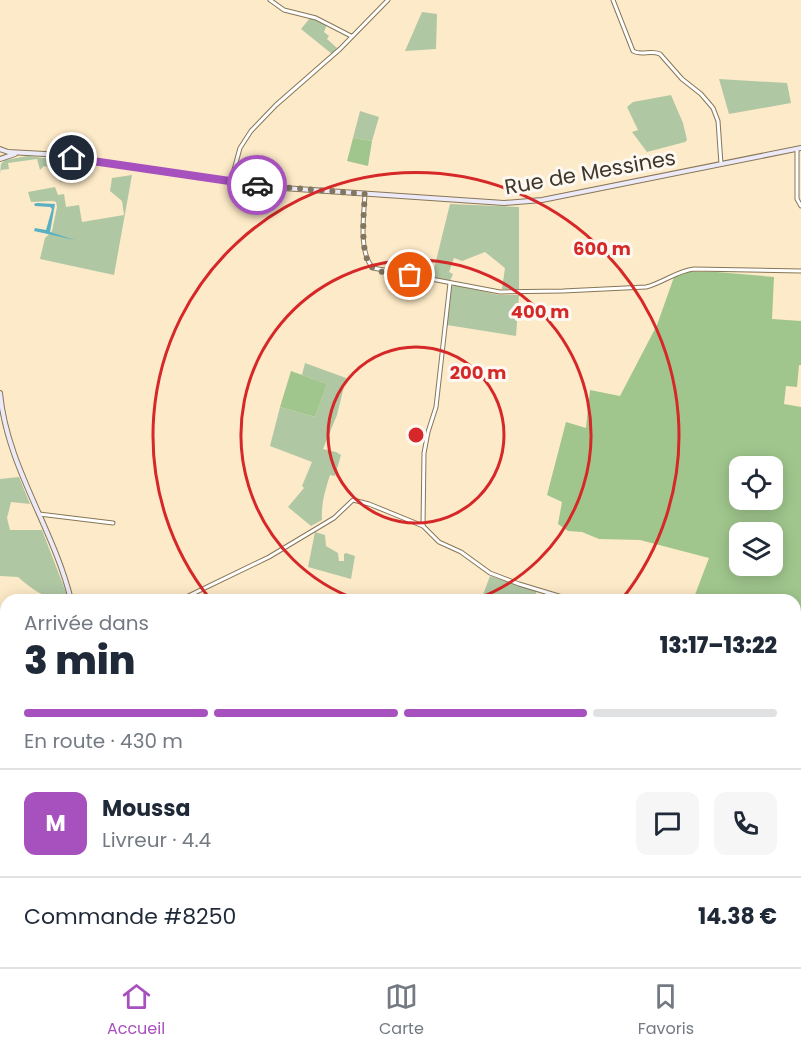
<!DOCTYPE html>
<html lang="fr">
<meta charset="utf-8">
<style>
body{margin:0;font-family:Poppins,sans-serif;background:#f6f6f7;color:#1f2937;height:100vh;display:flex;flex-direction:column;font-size:22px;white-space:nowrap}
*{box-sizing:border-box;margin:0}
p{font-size:20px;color:#747a83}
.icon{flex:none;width:33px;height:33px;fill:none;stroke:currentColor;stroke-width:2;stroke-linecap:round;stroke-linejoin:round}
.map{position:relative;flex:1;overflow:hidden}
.side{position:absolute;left:0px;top:594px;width:801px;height:374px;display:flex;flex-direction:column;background:#fff;border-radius:18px 18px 0 0;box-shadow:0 3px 15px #0003}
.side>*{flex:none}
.buttons{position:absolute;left:729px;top:456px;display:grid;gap:12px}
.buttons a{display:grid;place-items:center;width:54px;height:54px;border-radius:12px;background:#fff;box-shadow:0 3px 15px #0003;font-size:30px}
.pin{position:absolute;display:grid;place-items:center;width:51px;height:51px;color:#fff;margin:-26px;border:3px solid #fff;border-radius:50%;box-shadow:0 2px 6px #0007}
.courier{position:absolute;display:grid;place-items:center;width:60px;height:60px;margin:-30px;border:4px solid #a751bf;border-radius:50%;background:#fff;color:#222;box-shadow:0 2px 8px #0007}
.head em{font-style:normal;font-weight:800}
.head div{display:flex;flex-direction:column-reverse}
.head{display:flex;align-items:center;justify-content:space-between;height:102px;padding:0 24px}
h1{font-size:39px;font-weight:800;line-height:45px}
.bar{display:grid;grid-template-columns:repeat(4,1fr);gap:9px 6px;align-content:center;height:72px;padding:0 24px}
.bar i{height:8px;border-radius:4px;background:#e0e1e3}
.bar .on{background:#a751bf}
.bar p{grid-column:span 4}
.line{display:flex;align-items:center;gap:15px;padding:0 24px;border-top:2px solid #e0e1e3}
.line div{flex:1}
.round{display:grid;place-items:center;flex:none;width:63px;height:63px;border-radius:12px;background:#f6f6f7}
.tab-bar{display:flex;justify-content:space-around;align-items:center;height:84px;border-top:2px solid #e0e1e3;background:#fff;font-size:16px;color:#747a83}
.tab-bar a{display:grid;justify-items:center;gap:3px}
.tab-bar .on{color:#a751bf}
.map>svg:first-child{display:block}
</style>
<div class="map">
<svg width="801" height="967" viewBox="0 0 801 967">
<rect width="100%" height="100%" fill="#fdeac8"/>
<g fill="#b0c7a4">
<path d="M422,12L437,14L436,49L405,51Z"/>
<path d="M310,18L327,24L324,32L329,36L327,39L337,48L332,54L301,29Z"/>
<path d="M719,79L787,83L791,103L729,114Z"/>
<path d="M671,95L683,123L687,140L685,142L647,152L632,132L638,130L627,107L633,102Z"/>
<path d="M360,111L379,117L372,141L353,138Z"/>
<path d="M28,156L83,163L80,178L60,182C58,170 55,168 44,166L40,170L37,159L8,163L9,169L1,170L0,174L1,164L5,160Z"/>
<path d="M132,175L114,275L40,259L45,238L52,231L57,207L56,202L52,201L31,202L28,192L55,187L58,195L64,194L66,207L79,205L82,222L124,215L122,201L110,191L112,178Z"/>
<path d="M450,204L519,207V289H502L505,268L485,252L462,261L454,258L449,272L453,274L450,281L432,277Z"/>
<path d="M455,285L499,295H519L516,336L447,325L451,287Z"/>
<path d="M305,363L346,378L337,415L323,449L336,452L341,455L335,476L330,475C325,491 321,504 322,520L311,526L288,507L304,488L302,486L312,462L270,446L280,407L315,417L327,384L302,375Z"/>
<path d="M19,477L30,504L11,502L7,518L10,530H42L69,600C47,600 34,591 18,577L0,576V479Z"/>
<path d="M315,532L325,535L326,546L338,553L339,561H344V554L346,553L355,556L351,579L308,567Z"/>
<path d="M490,576L537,591L533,600H481Z"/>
<path d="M797,829L801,831V967H746L747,962H795V833Z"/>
<path d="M460,962H510L506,967H458Z"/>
</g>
<g fill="#a0c68d" fill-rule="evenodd">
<path d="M353,138L372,141L368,166L347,161Z"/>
<path d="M686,272H717L774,277L772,319L801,321V365H799L797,387L786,386L784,404L801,407V626L795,653V600H693L709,558L640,540L599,539L582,532L568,531L558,524L562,502L547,495L566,422L586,428L590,390L620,396L657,325L674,277ZM740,466H772V500H740ZM740,532H772V566H740Z"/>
<path d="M291,371L327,384L315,417L280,407Z"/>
<path d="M795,833L801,835V886L795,891Z"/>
</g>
<path fill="#59b0c3" d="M37,203L55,204L50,232L75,240L34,231L35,228L46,230L52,209L50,207L35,206L34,204Z"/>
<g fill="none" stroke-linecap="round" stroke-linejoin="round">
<defs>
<g id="street">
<path d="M270,0L284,10L316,18L351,36"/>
<path d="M613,0L633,51C641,56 650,50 660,54L682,79L701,94L713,108L718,121L721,164"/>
<path d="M797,149V199L801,206"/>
<path d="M231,181L240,148L251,131L276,105L340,49L388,0"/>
<path d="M365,194C364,214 358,252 373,268L500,292L563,291L646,287C663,283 676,271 694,269L801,271"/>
<path d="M39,514L113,523"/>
<path d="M423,526L424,453L428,432L436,407L450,283"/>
<path d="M180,600L269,557L334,518L353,500L369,504L423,526L439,542L461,552L490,573L519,584L572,600"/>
<path d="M795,681L801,684"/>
<path d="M0,703L6,704"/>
<path d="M795,831L801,833"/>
<path d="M441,962L453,967"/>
<path d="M508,967L512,962"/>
</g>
<g id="secondary">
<path d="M0,149L8,152L45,154L268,187L504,203L542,200L801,148"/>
<path d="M0,159L15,154"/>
<path d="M0,393C7,467 54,529 71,600"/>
<path d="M180,962L183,967"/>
</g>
</defs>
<use href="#street" stroke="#877657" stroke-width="5"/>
<use href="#secondary" stroke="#877657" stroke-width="6"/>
<use href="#street" stroke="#fff" stroke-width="3"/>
<use href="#secondary" stroke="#eceaf9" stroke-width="4"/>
</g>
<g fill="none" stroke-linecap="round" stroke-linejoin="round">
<path stroke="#827661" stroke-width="6" stroke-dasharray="0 10.8" d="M257,185L365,194C364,209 359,259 373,268C381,274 400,274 410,275"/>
<path stroke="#a751bf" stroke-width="8" d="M72,158L257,185"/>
</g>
<g fill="none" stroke="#d62828" stroke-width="3">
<circle cx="416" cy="435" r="88"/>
<path d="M358 600A175 175 0 1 1 474 600"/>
<path d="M210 599A263 263 0 1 1 622 599"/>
</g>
<g text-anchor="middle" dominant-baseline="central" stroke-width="6" stroke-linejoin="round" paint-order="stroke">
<g font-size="21" fill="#3f382a" stroke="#fdf9f2">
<text transform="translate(590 172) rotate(-10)">Rue de Messines</text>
</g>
</g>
<circle cx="416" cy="435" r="9" fill="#d62828" stroke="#fdf9f2" stroke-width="3"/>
<g font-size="18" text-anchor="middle" font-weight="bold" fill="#d62828" stroke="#fdf9f2" stroke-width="6" stroke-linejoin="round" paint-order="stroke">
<text x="602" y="255">600 m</text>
<text x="540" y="318">400 m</text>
<text x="478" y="379">200 m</text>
</g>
</svg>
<div class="buttons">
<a><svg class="icon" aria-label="locate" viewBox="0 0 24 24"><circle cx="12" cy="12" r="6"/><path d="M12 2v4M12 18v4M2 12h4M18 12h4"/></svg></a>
<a><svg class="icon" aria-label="layers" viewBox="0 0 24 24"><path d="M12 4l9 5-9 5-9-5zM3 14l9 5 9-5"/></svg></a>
</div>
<div class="pin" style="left:410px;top:275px;background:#ea580c"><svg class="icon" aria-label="bag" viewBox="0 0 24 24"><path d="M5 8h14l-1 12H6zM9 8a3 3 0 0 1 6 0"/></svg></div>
<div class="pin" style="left:72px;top:158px;background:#1f2937"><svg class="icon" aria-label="home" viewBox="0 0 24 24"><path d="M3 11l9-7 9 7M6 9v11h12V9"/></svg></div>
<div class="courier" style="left:257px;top:185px"><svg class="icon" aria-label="car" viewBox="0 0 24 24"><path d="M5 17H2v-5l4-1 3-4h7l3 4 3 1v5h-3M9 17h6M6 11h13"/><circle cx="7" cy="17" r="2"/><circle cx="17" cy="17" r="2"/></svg></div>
<section class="side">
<div class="head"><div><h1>3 min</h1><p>Arrivée dans</p></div><em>13:17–13:22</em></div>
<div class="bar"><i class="on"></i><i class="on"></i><i class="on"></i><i></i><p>En route · 430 m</p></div>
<div class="line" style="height:108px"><b class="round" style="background:#a751bf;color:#fff">M</b><div><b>Moussa</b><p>Livreur · 4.4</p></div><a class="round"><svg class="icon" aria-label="chat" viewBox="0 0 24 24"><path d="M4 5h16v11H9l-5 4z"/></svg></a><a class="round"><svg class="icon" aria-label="phone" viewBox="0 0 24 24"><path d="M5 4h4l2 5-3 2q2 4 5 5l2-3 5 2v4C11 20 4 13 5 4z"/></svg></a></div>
<div class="line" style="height:78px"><div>Commande #8250</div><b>14.38 €</b></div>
</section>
</div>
<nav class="tab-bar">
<a class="on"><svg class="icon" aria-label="home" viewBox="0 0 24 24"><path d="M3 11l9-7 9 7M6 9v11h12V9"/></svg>Accueil</a>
<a><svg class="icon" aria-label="map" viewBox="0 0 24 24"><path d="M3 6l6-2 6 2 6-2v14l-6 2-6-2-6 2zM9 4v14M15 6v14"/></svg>Carte</a>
<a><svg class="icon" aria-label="saved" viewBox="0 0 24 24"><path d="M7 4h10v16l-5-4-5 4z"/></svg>Favoris</a>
</nav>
